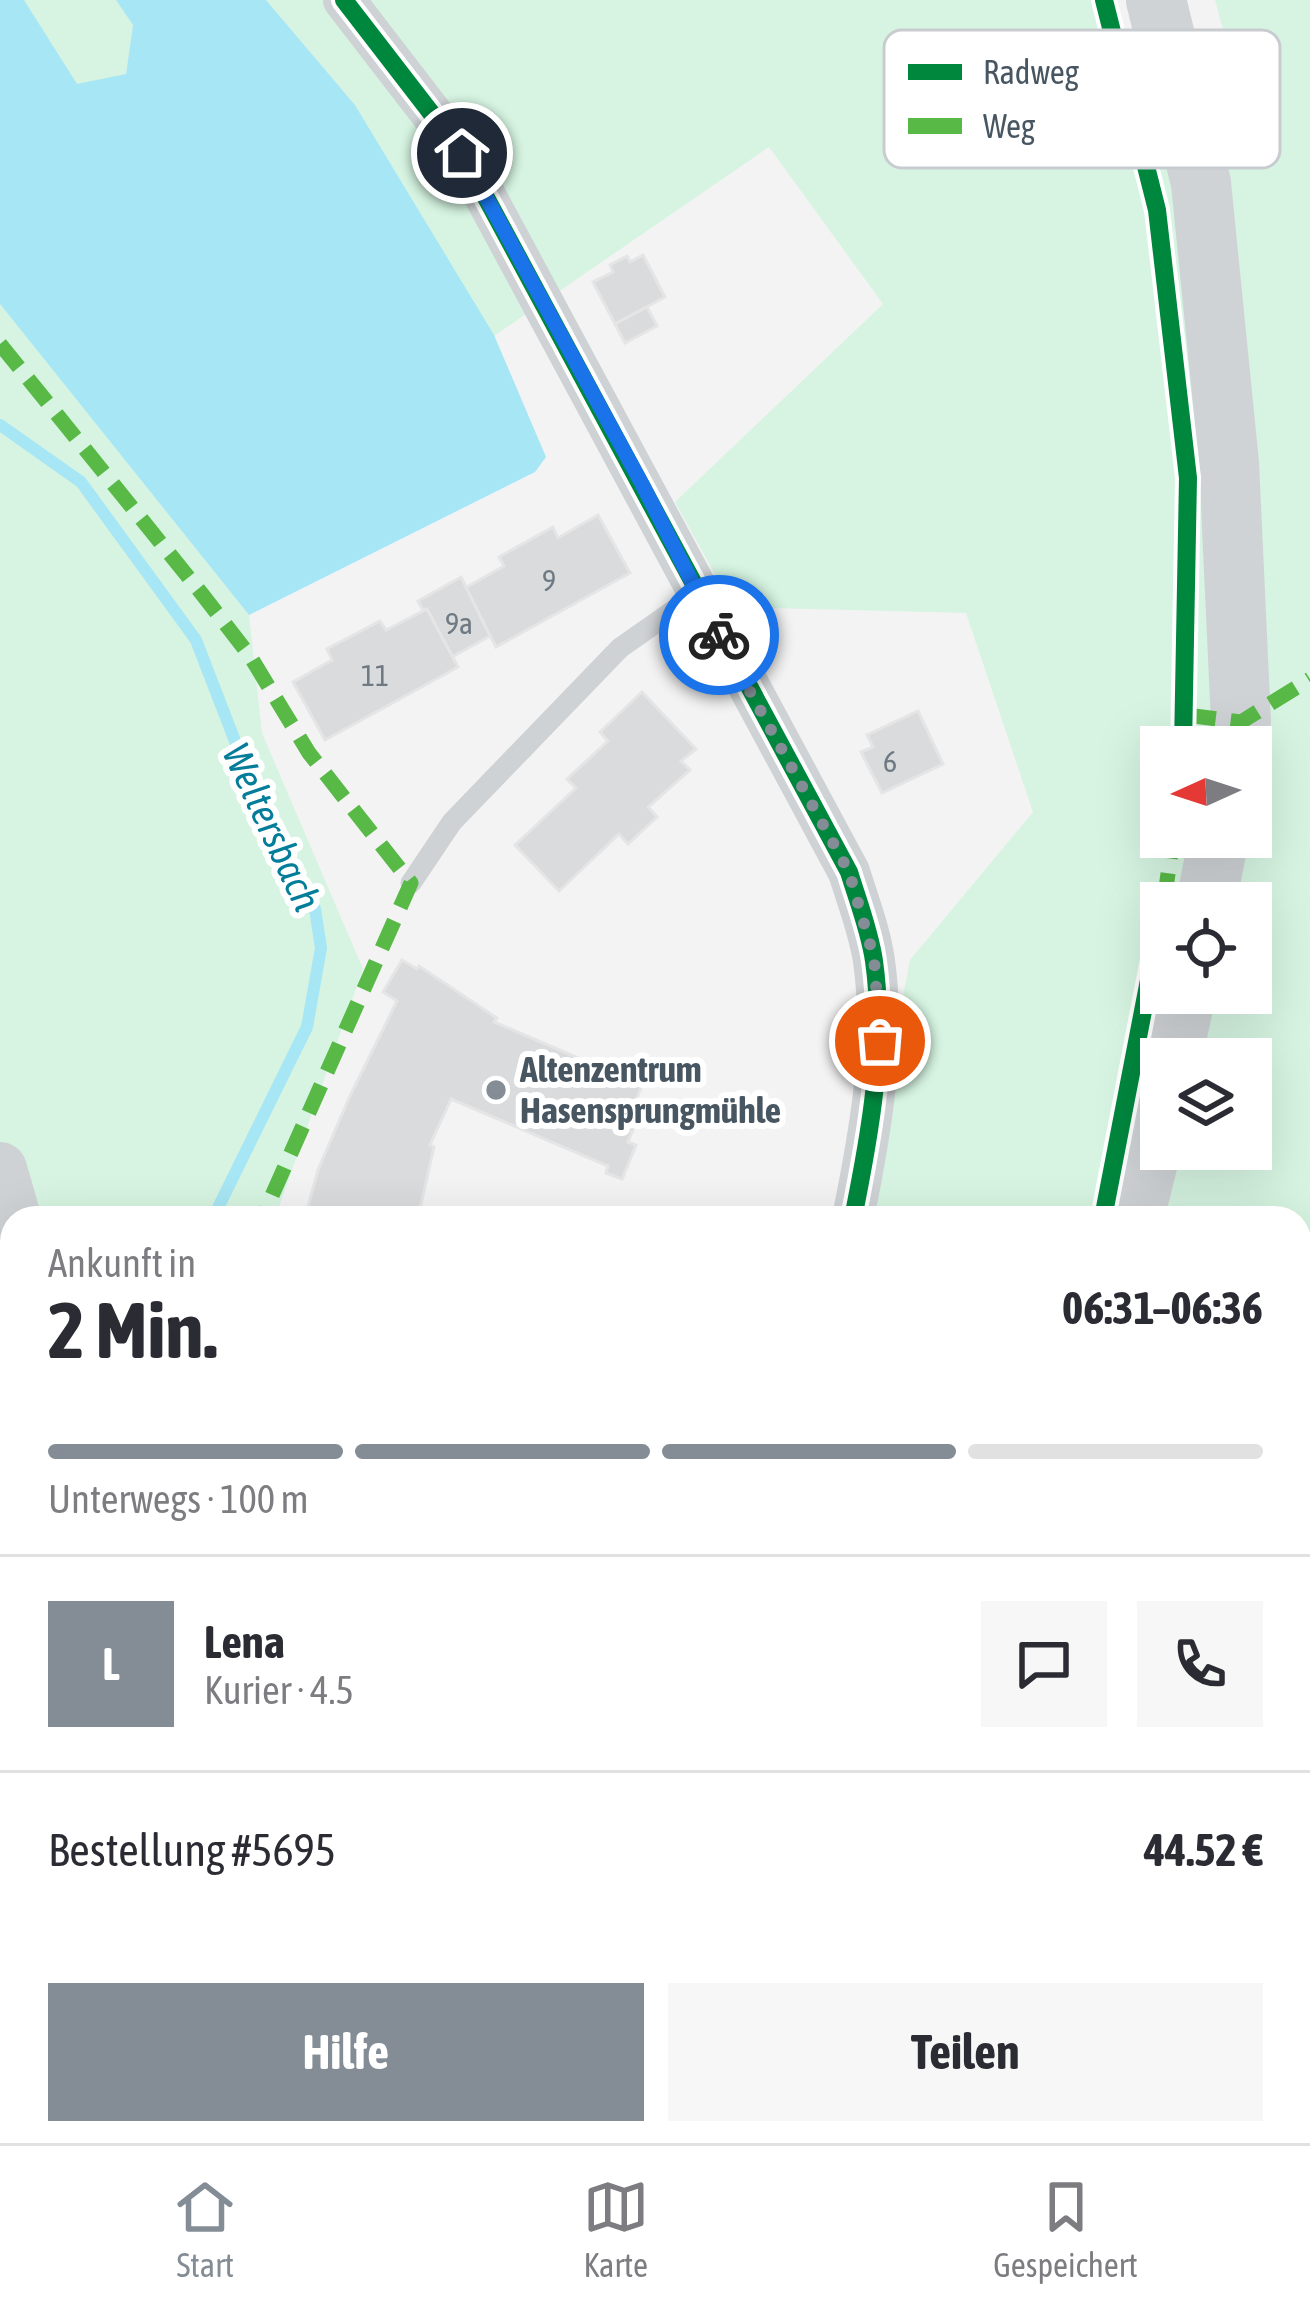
<!DOCTYPE html>
<html lang="de">
<meta charset="utf-8">
<style>
body{margin:0;font-family:"Asap Condensed",sans-serif;background:#f7f7f7;color:#2b2b33;height:100vh;display:flex;flex-direction:column;font-size:45px;white-space:nowrap}
*{box-sizing:border-box;margin:0}
p{font-size:39px;color:#7c7c81}
.icon{flex:none;width:66px;height:66px;fill:none;stroke:currentColor;stroke-width:2;stroke-linecap:round;stroke-linejoin:round}
.map{position:relative;flex:1;overflow:hidden}
.details{position:absolute;left:0px;top:1206px;width:1311px;height:939px;display:flex;flex-direction:column;background:#fff;border-radius:36px 36px 0 0;box-shadow:0 12px 48px #0002}
.details>*{flex:none}
.needle{width:78px;rotate:267deg}
.fabs{position:absolute;left:1140px;top:726px;display:grid;gap:24px}
.fabs a{display:grid;place-items:center;width:132px;height:132px;border-radius:0px;background:#fff;box-shadow:0 12px 48px #0002;font-size:60px}
.pin{position:absolute;display:grid;place-items:center;width:102px;height:102px;color:#fff;margin:-51px;border:6px solid #fff;border-radius:50%;box-shadow:0 3px 12px #0007}
.courier{position:absolute;display:grid;place-items:center;width:120px;height:120px;margin:-60px;border:9px solid #1a73e8;border-radius:50%;background:#fff;color:#222;box-shadow:0 3px 15px #0007}
.headline em{font-style:normal;font-weight:700}
.headline div{display:flex;flex-direction:column-reverse}
.headline{display:flex;align-items:center;justify-content:space-between;height:204px;padding:0 48px}
h1{font-size:78px;font-weight:700;line-height:90px}
.bar{display:grid;grid-template-columns:repeat(4,1fr);gap:18px 12px;align-content:center;height:144px;padding:0 48px}
.bar i{height:15px;border-radius:9px;background:#e1e1e2}
.bar .selected{background:#848d95}
.bar p{grid-column:span 4}
.line{display:flex;align-items:center;gap:30px;padding:0 48px;border-top:3px solid #e1e1e2}
.line div{flex:1}
.round{display:grid;place-items:center;flex:none;width:126px;height:126px;border-radius:0px;background:#f7f7f7}
.button{display:flex;gap:24px;margin-top:auto;padding:24px 48px}
.button a{flex:1;height:138px;border-radius:0px;background:#848d95;color:#fff;font-size:48px;font-weight:700;line-height:138px;text-align:center}
.button a+a{background:#f7f7f7;color:#2b2b33}
.tab-bar{display:flex;justify-content:space-around;align-items:center;height:168px;border-top:3px solid #e1e1e2;background:#fff;font-size:33px;color:#7c7c81}
.tab-bar a{display:grid;justify-items:center;gap:6px}
.tab-bar .selected{color:#848d95}
.map>svg:first-child{display:block}
</style>
<div class="map">
<svg width="1310" height="2143" viewBox="0 0 1310 2143">
<rect width="100%" height="100%" fill="#f3f3f3"/>
<g fill="#d6f4e1" fill-rule="evenodd">
<path d="M24,0H116L133,25L126,74L77,85Z"/>
<path d="M266,0H1100L1152,150L1201,183L1257,154L1215,0H1310V1929L1299,1936V1218H861L910,960L1033,812L966,613L733,607L675,502L883,304L769,147L494,336L355,105ZM1161,747H1251V837H1161ZM1161,903H1251V993H1161ZM1161,1059H1251V1149H1161Z"/>
<path d="M0,304L249,615L262,733L363,969L275,1218H12V2133H56L54,2143H0Z"/>
<path d="M494,2133H732L758,2143H489Z"/>
<path d="M910,2133H1259L1266,2143H908Z"/>
</g>
<path fill="#a7e6f4" d="M0,0H24L77,84L126,74L133,25L116,0H266L355,105L494,335L546,457L535,472L249,615L0,304Z"/>
<g fill="none" stroke-linecap="round" stroke-linejoin="round">
<g stroke="#a7e6f4" stroke-width="12">
<path d="M0,425L81,482L196,640L238,749L250,796L315,909L321,948L307,1027L213,1218"/>
<path d="M41,2143L44,2133"/>
</g>
</g>
<g fill="#dadbdd" stroke="#e5e5e6" stroke-width="3">
<path d="M643,255L665,297L615,324L593,282L613,272L610,265L627,256L630,262Z"/>
<path d="M647,307L657,326L625,343L615,324Z"/>
<path d="M598,515L630,573L496,647L465,588L504,566L499,557L553,527L558,538Z"/>
<path d="M461,577L490,636L452,657L427,609L423,610L418,601Z"/>
<path d="M427,609L458,667L325,740L293,682L332,660L327,649L380,621L386,630Z"/>
<path d="M642,692L696,749L681,761L690,770L648,807L657,817L628,844L619,834L559,891L515,845L576,788L567,779L608,741L600,732Z"/>
<path d="M918,711L943,764L882,793L861,752L873,747L867,735Z"/>
<path d="M402,960L417,969L419,966L497,1018L494,1022L642,1085L631,1114L638,1117L628,1142L636,1145L622,1179L606,1173L608,1166L451,1099L430,1145L434,1147L419,1213L429,1218H305L318,1170L350,1096L397,1001L383,992Z"/>
<path d="M87,2133H132L131,2143L88,2141Z"/>
</g>
<g fill="none" stroke-linecap="round" stroke-linejoin="round">
<path stroke="#ced2d4" stroke-width="21" d="M411,883L452,822L620,648L697,594"/>
<g stroke="#ced2d4" stroke-width="42">
<path d="M344,0L462,153L849,872C858,901 870,932 874,961C886,1047 870,1134 853,1218"/>
<path d="M0,1939L12,1940"/>
</g>
<g stroke="#ced2d4" stroke-width="54">
<path d="M0,1169L14,1218"/>
<path d="M0,1867L12,1718"/>
</g>
<g stroke="#cfd3d6" stroke-width="60">
<path d="M1156,0L1201,183L1229,463L1241,722L1236,747"/>
<path d="M1206,903L1219,837"/>
<path d="M1172,1059L1186,993"/>
<path d="M1134,1218L1161,1109"/>
<path d="M846,2143L849,2133"/>
</g>
<g stroke="#58b947" stroke-width="15" stroke-dasharray="30 15" stroke-linecap="butt">
<path d="M0,344L202,594L250,656L309,753L411,883L262,1218"/>
<path d="M1186,715L1241,722L1310,679"/>
<path d="M1164,903L1173,837"/>
<path d="M535,2133L546,2143"/>
<path d="M693,2133L711,2143"/>
<path d="M810,2143L813,2133"/>
</g>
<defs>
<g id="cycleway">
<path d="M344,0L462,153L849,872C858,901 870,932 874,961C886,1047 870,1134 853,1218"/>
<path d="M1104,0L1157,210L1188,478L1183,747"/>
<path d="M1103,1218L1161,918"/>
</g>
</defs>
<use href="#cycleway" stroke="#fff" stroke-width="26"/>
<use href="#cycleway" stroke="#00873e" stroke-width="18"/>
</g>
<g fill="none" stroke-linecap="round" stroke-linejoin="round">
<path stroke="#848d95" stroke-width="12" stroke-dasharray="0 21.6" d="M719,635L849,872L874,958L880,1041"/>
<path stroke="#1a73e8" stroke-width="15" d="M462,153L642,484L719,635"/>
</g>
<circle fill="#848d95" stroke="#fff" stroke-width="4.5" cx="496" cy="1090" r="12"/>
<g text-anchor="middle" dominant-baseline="central" stroke-width="12" stroke-linejoin="round" paint-order="stroke">
<g font-size="30" fill="#6e7982">
<text x="549" y="580">9</text>
<text x="459" y="623">9a</text>
<text x="375" y="675">11</text>
<text x="890" y="761">6</text>
</g>
<g font-size="36" font-weight="bold" fill="#485662" stroke="#fff" text-anchor="start">
<text x="520" y="1069">Altenzentrum<tspan x="520" dy="41">Hasensprungmühle</tspan></text>
</g>
<g font-size="39" font-style="italic" fill="#037d9a" stroke="#fff">
<text transform="translate(272 827) rotate(65)">Weltersbach</text>
</g>
</g>
<rect x="884" y="30" width="396" height="138" rx="18" fill="#fff" stroke="#c8ccd0" stroke-width="3"/>
<rect x="908" y="64" width="54" height="16" fill="#00873e"/>
<rect x="908" y="118" width="54" height="16" fill="#58b947"/>
<g font-size="33" fill="#485662">
<text x="983" y="84">Radweg</text>
<text x="983" y="138">Weg</text>
</g>
</svg>
<div class="fabs">
<a><svg class="needle" viewBox="-14 -14 28 28"><path d="M0-13l5 13h-10z" fill="#e53935"/><path d="M0 13l5-13h-10z" fill="#7c7c81"/></svg></a>
<a><svg class="icon" aria-label="locate" viewBox="0 0 24 24"><circle cx="12" cy="12" r="6"/><path d="M12 2v4M12 18v4M2 12h4M18 12h4"/></svg></a>
<a><svg class="icon" aria-label="layers" viewBox="0 0 24 24"><path d="M12 4l9 5-9 5-9-5zM3 14l9 5 9-5"/></svg></a>
</div>
<div class="pin" style="left:880px;top:1041px;background:#ea580c"><svg class="icon" aria-label="bag" viewBox="0 0 24 24"><path d="M5 8h14l-1 12H6zM9 8a3 3 0 0 1 6 0"/></svg></div>
<div class="pin" style="left:462px;top:153px;background:#1f2937"><svg class="icon" aria-label="home" viewBox="0 0 24 24"><path d="M3 11l9-7 9 7M6 9v11h12V9"/></svg></div>
<div class="courier" style="left:719px;top:635px"><svg class="icon" aria-label="bike" viewBox="0 0 24 24"><circle cx="6" cy="16" r="4"/><circle cx="18" cy="16" r="4"/><path d="M6 16l4-8h5l3 8M10 8l3 8H6M13 5h3"/></svg></div>
<section class="details">
<div class="headline"><div><h1>2 Min.</h1><p>Ankunft in</p></div><em>06:31–06:36</em></div>
<div class="bar"><i class="selected"></i><i class="selected"></i><i class="selected"></i><i></i><p>Unterwegs · 100 m</p></div>
<div class="line" style="height:216px"><b class="round" style="background:#848d95;color:#fff">L</b><div><b>Lena</b><p>Kurier · 4.5</p></div><a class="round"><svg class="icon" aria-label="chat" viewBox="0 0 24 24"><path d="M4 5h16v11H9l-5 4z"/></svg></a><a class="round"><svg class="icon" aria-label="phone" viewBox="0 0 24 24"><path d="M5 4h4l2 5-3 2q2 4 5 5l2-3 5 2v4C11 20 4 13 5 4z"/></svg></a></div>
<div class="line" style="height:156px"><div>Bestellung #5695</div><b>44.52 €</b></div>
<div class="button"><a>Hilfe</a><a>Teilen</a></div>
</section>
</div>
<nav class="tab-bar">
<a class="selected"><svg class="icon" aria-label="home" viewBox="0 0 24 24"><path d="M3 11l9-7 9 7M6 9v11h12V9"/></svg>Start</a>
<a><svg class="icon" aria-label="map" viewBox="0 0 24 24"><path d="M3 6l6-2 6 2 6-2v14l-6 2-6-2-6 2zM9 4v14M15 6v14"/></svg>Karte</a>
<a><svg class="icon" aria-label="saved" viewBox="0 0 24 24"><path d="M7 4h10v16l-5-4-5 4z"/></svg>Gespeichert</a>
</nav>
